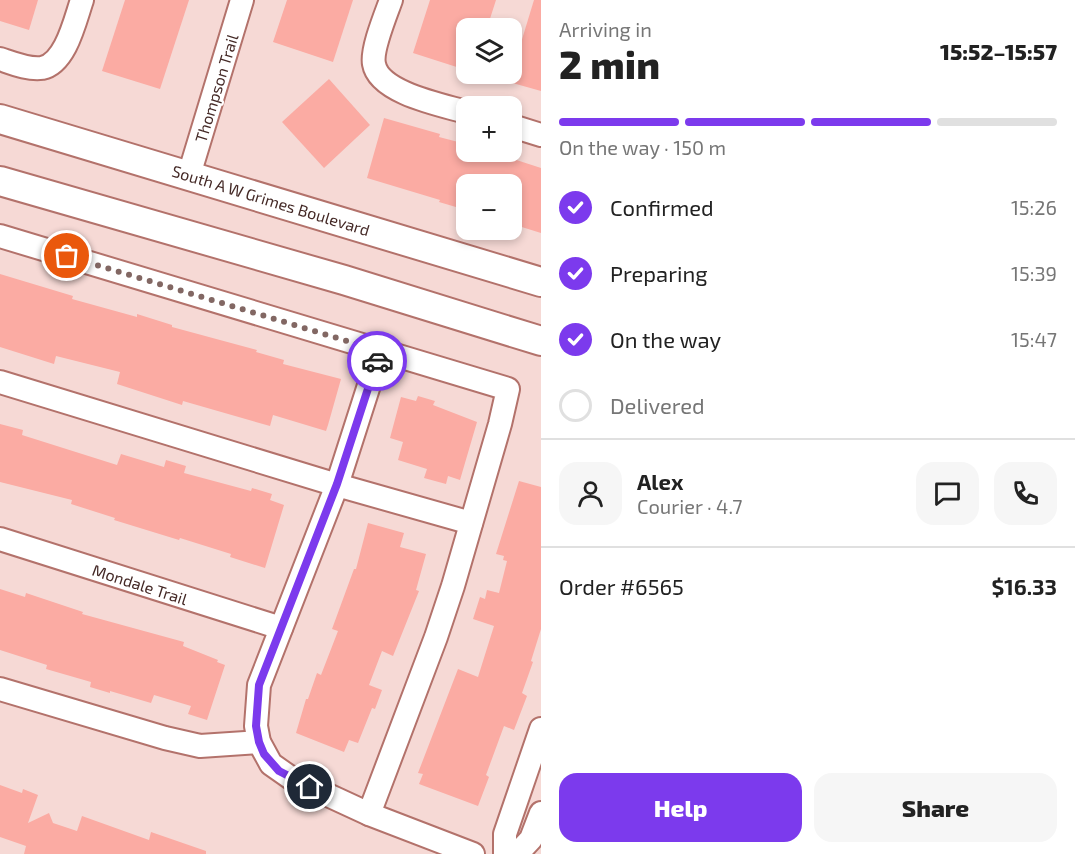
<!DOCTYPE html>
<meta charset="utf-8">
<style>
body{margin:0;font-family:"Exo 2",sans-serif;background:#f6f6f6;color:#222;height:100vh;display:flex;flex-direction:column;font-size:22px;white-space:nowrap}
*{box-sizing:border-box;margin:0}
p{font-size:20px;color:#767676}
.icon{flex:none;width:33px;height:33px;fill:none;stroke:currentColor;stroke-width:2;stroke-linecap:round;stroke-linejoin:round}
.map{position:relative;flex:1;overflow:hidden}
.side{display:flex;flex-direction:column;background:#fff;width:534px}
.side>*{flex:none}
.controls{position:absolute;left:456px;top:18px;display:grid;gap:12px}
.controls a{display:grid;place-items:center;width:66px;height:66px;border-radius:12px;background:#fff;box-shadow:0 3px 9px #0003;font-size:30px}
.pin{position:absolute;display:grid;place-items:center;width:51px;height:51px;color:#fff;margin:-26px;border:3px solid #fff;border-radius:50%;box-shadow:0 2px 6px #0007}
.courier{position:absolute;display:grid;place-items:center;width:60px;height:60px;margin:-30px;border:4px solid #7c3aed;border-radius:50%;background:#fff;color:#222;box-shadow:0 2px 8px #0007}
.headline em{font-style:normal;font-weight:800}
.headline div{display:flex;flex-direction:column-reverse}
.headline{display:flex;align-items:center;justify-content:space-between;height:102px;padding:0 18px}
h1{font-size:39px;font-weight:800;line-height:45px}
.bar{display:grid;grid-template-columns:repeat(4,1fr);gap:9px 6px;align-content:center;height:72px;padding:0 18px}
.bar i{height:8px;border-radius:4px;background:#e0e0e0}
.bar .active{background:#7c3aed}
.bar p{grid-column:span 4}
.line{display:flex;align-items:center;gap:15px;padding:0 18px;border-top:2px solid #e0e0e0}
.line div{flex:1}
.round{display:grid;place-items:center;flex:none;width:63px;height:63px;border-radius:18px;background:#f6f6f6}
ol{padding:0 18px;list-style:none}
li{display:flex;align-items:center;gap:18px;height:66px}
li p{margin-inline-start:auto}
li .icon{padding:6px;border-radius:50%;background:#7c3aed;color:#fff;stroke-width:4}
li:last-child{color:#767676}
li i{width:33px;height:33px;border:3px solid #e0e0e0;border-radius:50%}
.cta{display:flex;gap:12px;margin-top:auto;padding:12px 18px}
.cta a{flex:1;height:69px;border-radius:18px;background:#7c3aed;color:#fff;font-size:24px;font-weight:800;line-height:69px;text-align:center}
.cta a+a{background:#f6f6f6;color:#222}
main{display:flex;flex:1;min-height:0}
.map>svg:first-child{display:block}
</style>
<main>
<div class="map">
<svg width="541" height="854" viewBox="0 0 541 854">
<rect width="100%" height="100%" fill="#f6d9d5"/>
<g fill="#fbaba3">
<path d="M0,0H38L29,30L0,21Z"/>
<path d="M125,0H189L160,89L102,71Z"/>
<path d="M287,0H353L333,62L273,42Z"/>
<path d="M430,0H496L487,28H466V70L413,53Z"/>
<path d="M534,0H541V91L509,82Z"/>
<path d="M329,79L370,125L324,168L282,122Z"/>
<path d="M384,118L440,134L439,137L466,144V152H492L541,168V233L512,224V216L521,184H466V210L439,202L440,200L367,178Z"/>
<path d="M0,274L73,296L72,299L137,317V314L172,325V327L257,350L256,352L284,360L283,364L341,379L328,425L326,431L273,415L270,426L183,401L182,405L117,384L120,372L56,356L54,364L0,347Z"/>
<path d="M418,396L435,401L433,405L477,422L460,480L448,476L446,484L424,478L427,469L398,460L403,442L390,438L401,397L416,401Z"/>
<path d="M0,424L23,430L22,435L117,465L121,454L164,467L166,460L186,466L184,473L251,491L252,488L272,494L270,500L284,505L265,568L230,557L231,554L180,538L179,540L114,520L115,518L71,504L72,500L0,482Z"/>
<path d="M519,481L541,487V629L531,661L533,662L522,693L527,696L514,730L504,726L486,775L489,777L478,806L419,784L423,774L418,773L458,669L478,677L494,626L473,619L480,597L485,599L487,590L499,593L507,561L503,560L504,556L496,554Z"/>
<path d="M368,523L404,533L400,547L426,554L416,590L419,591L393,656L382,651L369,685L382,690L375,709L372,708L358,743L349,740L344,752L296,733L306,699H308L317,673L321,675L338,631L332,629L354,569H356Z"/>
<path d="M0,589L25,597L26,593L83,612L82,614L184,642L183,646L218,660L217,662L225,665L207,720L188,714L191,706L154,695L151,703L110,691V693L90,687L91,682L46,669L47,665L0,650Z"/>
<path d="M0,785L22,793L23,789L38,795L28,823L49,813L53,823L77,831L82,816L149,840L151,832L206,851V854H24L26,846L0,837Z"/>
</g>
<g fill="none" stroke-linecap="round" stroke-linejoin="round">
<defs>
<g id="minor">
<path d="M391,0C386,14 371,50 374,64C379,93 442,105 466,112"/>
<path d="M0,59C12,63 29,70 42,68C66,63 75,20 82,0"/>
<path d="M512,126L541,135"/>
<path d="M189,175L242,0"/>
<path d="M0,236L508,389L500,424L453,586L436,637L369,814"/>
<path d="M380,351L337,485L259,685L256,726L259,742L271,764L291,778L369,814L473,854"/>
<path d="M0,382L337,485L471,523"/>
<path d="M0,539L281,628"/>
<path d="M0,689L165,738L200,746L259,742"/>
<path d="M505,854V834L541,729"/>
<path d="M517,854L531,839L541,813"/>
</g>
<g id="major">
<path d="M0,119L541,282"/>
<path d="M0,181L344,280L541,341"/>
</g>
</defs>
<use href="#minor" stroke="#b3726b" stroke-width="26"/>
<use href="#major" stroke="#b3726b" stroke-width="32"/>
<use href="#minor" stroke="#fff" stroke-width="22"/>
<use href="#major" stroke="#fff" stroke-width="28"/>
</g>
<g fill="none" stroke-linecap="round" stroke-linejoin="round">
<path stroke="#826763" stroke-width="6" stroke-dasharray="0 10.8" d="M67,256L380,351L377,361"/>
<path stroke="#7c3aed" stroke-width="8" d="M310,787L279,771L264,754L259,742L256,726L259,685L337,484L377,361"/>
</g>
<g text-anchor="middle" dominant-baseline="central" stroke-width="4.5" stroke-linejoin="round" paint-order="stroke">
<g font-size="16" fill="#442926" stroke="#fff">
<text transform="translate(216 88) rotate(-73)">Thompson Trail</text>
<text transform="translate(271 200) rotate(17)">South A W Grimes Boulevard</text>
<text transform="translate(140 584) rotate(18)">Mondale Trail</text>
</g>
</g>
</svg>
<div class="controls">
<a><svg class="icon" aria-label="layers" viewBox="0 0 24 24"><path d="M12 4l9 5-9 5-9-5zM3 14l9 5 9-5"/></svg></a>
<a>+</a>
<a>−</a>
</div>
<div class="pin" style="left:67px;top:256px;background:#ea580c"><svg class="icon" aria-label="bag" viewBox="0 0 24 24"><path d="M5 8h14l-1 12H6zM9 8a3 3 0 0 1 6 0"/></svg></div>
<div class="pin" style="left:310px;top:787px;background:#1f2937"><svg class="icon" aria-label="home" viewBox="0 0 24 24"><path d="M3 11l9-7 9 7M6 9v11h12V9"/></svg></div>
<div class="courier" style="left:377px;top:361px"><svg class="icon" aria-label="car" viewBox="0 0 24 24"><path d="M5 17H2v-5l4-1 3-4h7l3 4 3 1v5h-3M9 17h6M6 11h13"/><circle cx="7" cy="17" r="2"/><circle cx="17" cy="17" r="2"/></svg></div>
</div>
<section class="side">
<div class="headline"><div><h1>2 min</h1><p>Arriving in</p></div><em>15:52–15:57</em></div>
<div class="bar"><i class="active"></i><i class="active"></i><i class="active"></i><i></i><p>On the way · 150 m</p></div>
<ol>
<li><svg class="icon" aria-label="check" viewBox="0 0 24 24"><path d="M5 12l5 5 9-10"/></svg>Confirmed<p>15:26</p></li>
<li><svg class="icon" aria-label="check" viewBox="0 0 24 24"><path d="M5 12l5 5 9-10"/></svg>Preparing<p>15:39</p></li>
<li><svg class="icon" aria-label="check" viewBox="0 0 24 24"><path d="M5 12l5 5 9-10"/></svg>On the way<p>15:47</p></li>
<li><i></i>Delivered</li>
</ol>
<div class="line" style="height:108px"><a class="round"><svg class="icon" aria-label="person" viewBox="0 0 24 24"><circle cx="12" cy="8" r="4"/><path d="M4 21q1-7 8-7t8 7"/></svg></a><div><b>Alex</b><p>Courier · 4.7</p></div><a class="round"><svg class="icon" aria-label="chat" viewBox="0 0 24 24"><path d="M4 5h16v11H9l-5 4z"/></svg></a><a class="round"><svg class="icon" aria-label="phone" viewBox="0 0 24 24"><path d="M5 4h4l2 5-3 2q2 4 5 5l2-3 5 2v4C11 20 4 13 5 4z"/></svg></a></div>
<div class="line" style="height:78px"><div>Order #6565</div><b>$16.33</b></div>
<div class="cta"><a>Help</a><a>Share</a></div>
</section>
</main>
